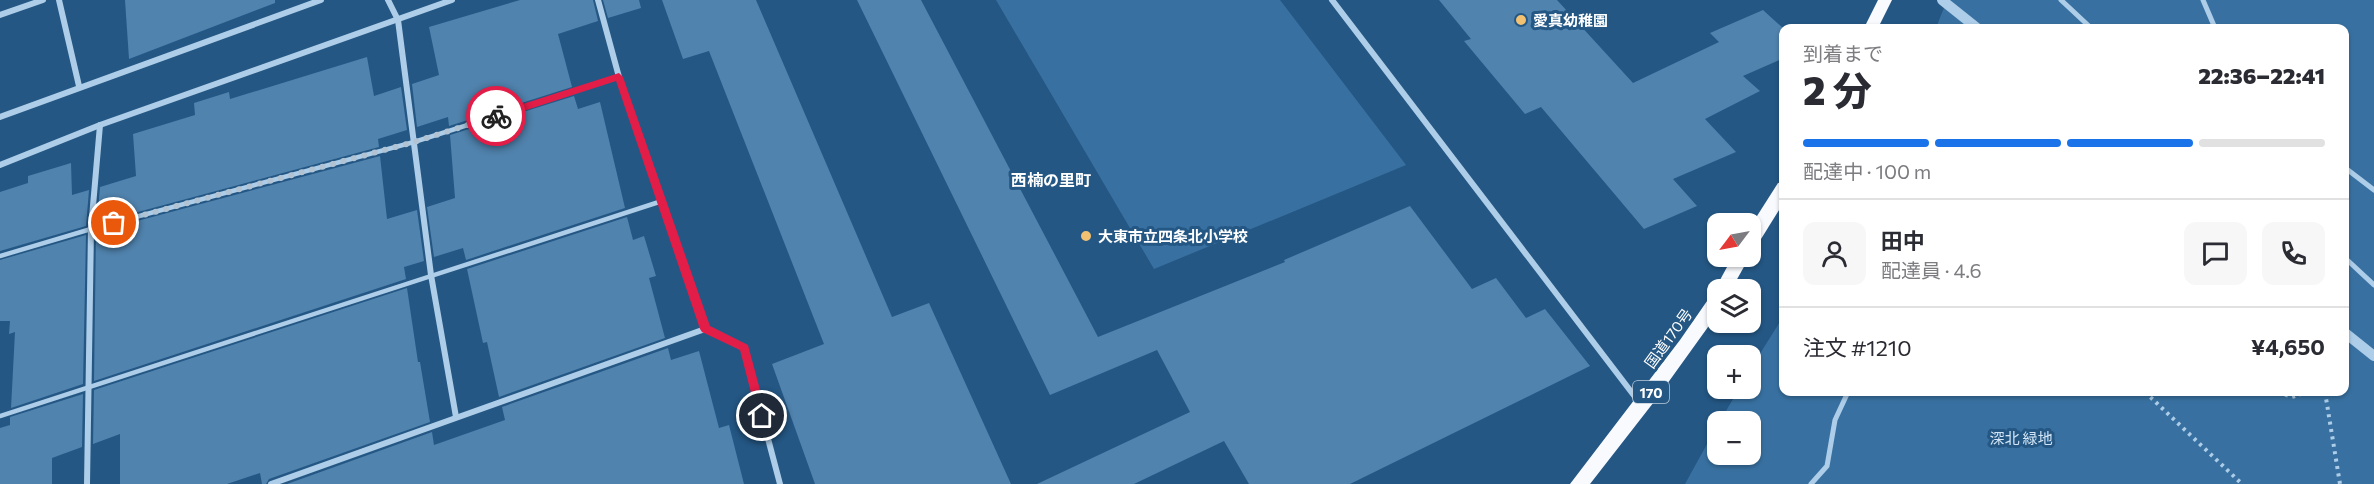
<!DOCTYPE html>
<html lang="ja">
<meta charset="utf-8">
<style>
body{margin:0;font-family:Commissioner,"Noto Sans JP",sans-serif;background:#f7f7f7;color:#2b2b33;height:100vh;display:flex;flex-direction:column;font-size:22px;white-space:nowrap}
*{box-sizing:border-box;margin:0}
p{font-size:20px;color:#7c7c81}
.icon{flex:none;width:33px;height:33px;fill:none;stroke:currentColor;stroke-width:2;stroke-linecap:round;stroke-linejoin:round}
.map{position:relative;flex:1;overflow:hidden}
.panel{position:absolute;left:1779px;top:24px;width:570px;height:372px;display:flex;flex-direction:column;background:#fff;border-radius:12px;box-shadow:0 2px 4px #0004}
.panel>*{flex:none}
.needle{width:39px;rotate:238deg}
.fabs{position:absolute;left:1707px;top:213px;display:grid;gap:12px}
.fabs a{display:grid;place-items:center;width:54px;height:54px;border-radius:12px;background:#fff;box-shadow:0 2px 4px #0004;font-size:30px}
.pin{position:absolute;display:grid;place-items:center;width:51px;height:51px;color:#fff;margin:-26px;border:3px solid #fff;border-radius:50%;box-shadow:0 2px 6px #0007}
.courier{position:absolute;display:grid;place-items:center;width:60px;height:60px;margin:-30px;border:4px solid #e11d48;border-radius:50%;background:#fff;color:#222;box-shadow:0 2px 8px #0007}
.summary em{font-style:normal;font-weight:800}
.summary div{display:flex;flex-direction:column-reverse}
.summary{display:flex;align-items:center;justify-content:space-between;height:102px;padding:0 24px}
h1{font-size:39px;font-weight:800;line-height:45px}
.bar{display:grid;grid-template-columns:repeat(4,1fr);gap:9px 6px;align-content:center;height:72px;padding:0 24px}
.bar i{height:8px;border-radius:4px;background:#e1e1e2}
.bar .on{background:#1a73e8}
.bar p{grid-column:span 4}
.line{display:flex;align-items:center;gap:15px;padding:0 24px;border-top:2px solid #e1e1e2}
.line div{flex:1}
.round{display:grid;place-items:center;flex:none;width:63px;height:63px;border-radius:12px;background:#f7f7f7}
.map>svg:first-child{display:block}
</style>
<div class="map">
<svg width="2374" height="484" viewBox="0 0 2374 484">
<rect width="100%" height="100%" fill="#245784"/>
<g fill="#3871a1">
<path d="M996,0H1280L1406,165L1154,269Z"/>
<path d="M1947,0H2374V484H1685L1717,426L1718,454H1750V422L1720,421L1739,389L1750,388L1751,368L1783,317L1784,392H2344V28H1936Z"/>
</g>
<g fill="#5083ae">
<path d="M125,0H275V3L129,59Z"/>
<path d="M520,0H593L598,21L558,34L572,87L449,126L448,117L417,127L412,84L439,75L429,27Z"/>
<path d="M603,0H639L641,8L608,18Z"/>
<path d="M662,0H756L892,317L929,303L1011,484H815L772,364L824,344L709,51L683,59Z"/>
<path d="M857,0H921L1098,337L1285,262L1284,260L1410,206L1472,289L1496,278L1526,318L1545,309L1590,366L1350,484H1249L1224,441L1134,484H1037L1190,412L1157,350L1050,395Z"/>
<path d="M1439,0H1557L1633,83L1719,42L1710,33L1763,10L1784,29V58L1743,76L1760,91L1705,119L1736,152L1673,179L1697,206L1644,229L1541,107L1525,114L1464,41L1471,39Z"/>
<path d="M367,57L374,96L401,87L407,130L378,139L379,147L97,223L100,187L136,176L133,134L195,115L194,103L229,92L230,99Z"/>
<path d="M574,96L578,109L600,102L625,208L466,260L463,248L434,257L427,207L455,198L450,135Z"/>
<path d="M380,156L387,219L417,210L424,261L404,267L406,279L94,381L96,232Z"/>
<path d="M71,163L72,195L89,190L86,226L0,251V192L28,183V176Z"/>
<path d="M627,217L633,240L644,236L656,276L649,278L665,338L499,397L487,342L483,343L467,269Z"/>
<path d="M86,235L83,384L11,408L15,332L9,334L10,321H0V260Z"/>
<path d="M407,288L418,362H420L430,422L269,479L266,484H262L260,473L227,484H120V434L93,444L94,390Z"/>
<path d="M668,348L671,360L699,351L719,428L729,425L744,484H287L432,432L434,445L505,420L502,407Z"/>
<path d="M83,394L82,447L52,458V484H0V428L10,425V417Z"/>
</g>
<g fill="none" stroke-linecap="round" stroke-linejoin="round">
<g stroke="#adcde8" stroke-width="4" stroke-dasharray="3 4.5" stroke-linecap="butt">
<path d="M2145,392L2242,484"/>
<path d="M2278,392L2292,397L2307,392"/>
<path d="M2325,392L2340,484"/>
</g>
<g stroke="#adcde8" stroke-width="4.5">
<path d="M0,256L91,229L414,142L619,77"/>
<path d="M0,416L662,201"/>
</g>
<g stroke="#adcde8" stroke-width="5">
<path d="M2061,0L2091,28"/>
<path d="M2203,0L2215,28"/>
<path d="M2344,167L2374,190"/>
<path d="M2344,257L2374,285"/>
<path d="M1811,484L1827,466L1835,420L1848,392"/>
</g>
<g stroke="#adcde8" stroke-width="6">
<path d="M59,0L79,86"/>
<path d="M388,0L398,20L431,275L456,417"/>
<path d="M598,0L619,77L705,329L744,348L780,484"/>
<path d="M1332,0L1639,402"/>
<path d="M0,15L43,0"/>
<path d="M0,117L321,0"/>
<path d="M0,165L100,125L452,0"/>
<path d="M87,484L91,229L100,125"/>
<path d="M271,484L705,329"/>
</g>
<g stroke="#adcde8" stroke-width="10">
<path d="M1942,0L1977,28"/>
<path d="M2344,332L2374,356"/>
</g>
<g fill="#f8fafe" fill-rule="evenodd">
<path d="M1878,0H1892L1878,28H1864Z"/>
<path d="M1784,182V202L1756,247L1750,249V227L1778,183Z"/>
<path d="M1733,256H1750L1731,290H1718V312L1708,327L1657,398L1590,484H1570L1680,340L1714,291Z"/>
</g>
</g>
<path fill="#e11d48" d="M619,73L623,77L710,326L748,345L767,416L766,419L762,421L757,416L740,350L702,332L700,329L616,81L496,120L491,116L492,114Z"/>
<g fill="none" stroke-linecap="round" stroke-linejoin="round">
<path stroke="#b2c4d4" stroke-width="6" stroke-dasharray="0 10.8" d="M114,223L414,142L496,116"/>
</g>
<g fill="#f2c171" stroke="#245784" stroke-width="2">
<circle cx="1521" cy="20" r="6"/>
<circle cx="1086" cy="236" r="6"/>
</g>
<g text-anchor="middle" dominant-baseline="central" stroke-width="6" stroke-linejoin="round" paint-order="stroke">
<rect fill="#245784" stroke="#bdcdda" stroke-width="1.5" x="1633" y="381" width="36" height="22" rx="4.5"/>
<g font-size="14" font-weight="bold" fill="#fff">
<text x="1651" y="392">170</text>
</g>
<g font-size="15" font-weight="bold" fill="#fff" stroke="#245784" text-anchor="start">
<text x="1533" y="20">愛真幼稚園</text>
<text x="1098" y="236">大東市立四条北小学校</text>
</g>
<g font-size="15" fill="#fff" stroke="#245784">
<text transform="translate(1668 338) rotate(-54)">国道170号</text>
</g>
<g font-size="15" fill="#d1e5f6" stroke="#245784">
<text x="2021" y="438">深北 緑地</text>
</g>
<g font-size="16" font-weight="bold" fill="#fff" stroke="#245784">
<text x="1051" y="179">西楠の里町</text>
</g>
</g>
</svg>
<div class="fabs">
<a><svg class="needle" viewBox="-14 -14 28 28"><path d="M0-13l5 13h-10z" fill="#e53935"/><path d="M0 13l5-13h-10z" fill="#7c7c81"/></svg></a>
<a><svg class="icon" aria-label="layers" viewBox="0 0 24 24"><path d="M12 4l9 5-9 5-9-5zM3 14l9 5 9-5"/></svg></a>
<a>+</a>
<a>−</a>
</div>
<div class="pin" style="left:114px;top:223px;background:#ea580c"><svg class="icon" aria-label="bag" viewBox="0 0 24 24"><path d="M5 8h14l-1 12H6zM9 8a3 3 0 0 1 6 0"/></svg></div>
<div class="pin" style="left:762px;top:416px;background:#1f2937"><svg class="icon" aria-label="home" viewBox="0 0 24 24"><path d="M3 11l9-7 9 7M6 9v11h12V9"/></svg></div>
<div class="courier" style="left:496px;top:116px"><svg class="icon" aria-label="bike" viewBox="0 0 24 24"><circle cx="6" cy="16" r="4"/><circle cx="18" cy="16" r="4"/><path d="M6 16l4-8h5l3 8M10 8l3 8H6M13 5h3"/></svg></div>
<section class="panel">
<div class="summary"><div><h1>2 分</h1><p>到着まで</p></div><em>22:36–22:41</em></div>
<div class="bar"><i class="on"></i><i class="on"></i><i class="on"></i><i></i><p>配達中 · 100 m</p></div>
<div class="line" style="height:108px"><a class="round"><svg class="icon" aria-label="person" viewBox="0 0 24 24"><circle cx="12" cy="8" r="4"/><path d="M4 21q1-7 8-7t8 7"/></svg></a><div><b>田中</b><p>配達員 · 4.6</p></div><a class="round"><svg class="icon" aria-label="chat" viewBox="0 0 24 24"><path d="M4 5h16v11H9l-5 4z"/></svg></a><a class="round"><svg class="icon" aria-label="phone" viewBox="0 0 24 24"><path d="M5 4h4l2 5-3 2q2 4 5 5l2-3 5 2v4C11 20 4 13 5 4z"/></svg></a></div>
<div class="line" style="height:78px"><div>注文 #1210</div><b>¥4,650</b></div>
</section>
</div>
